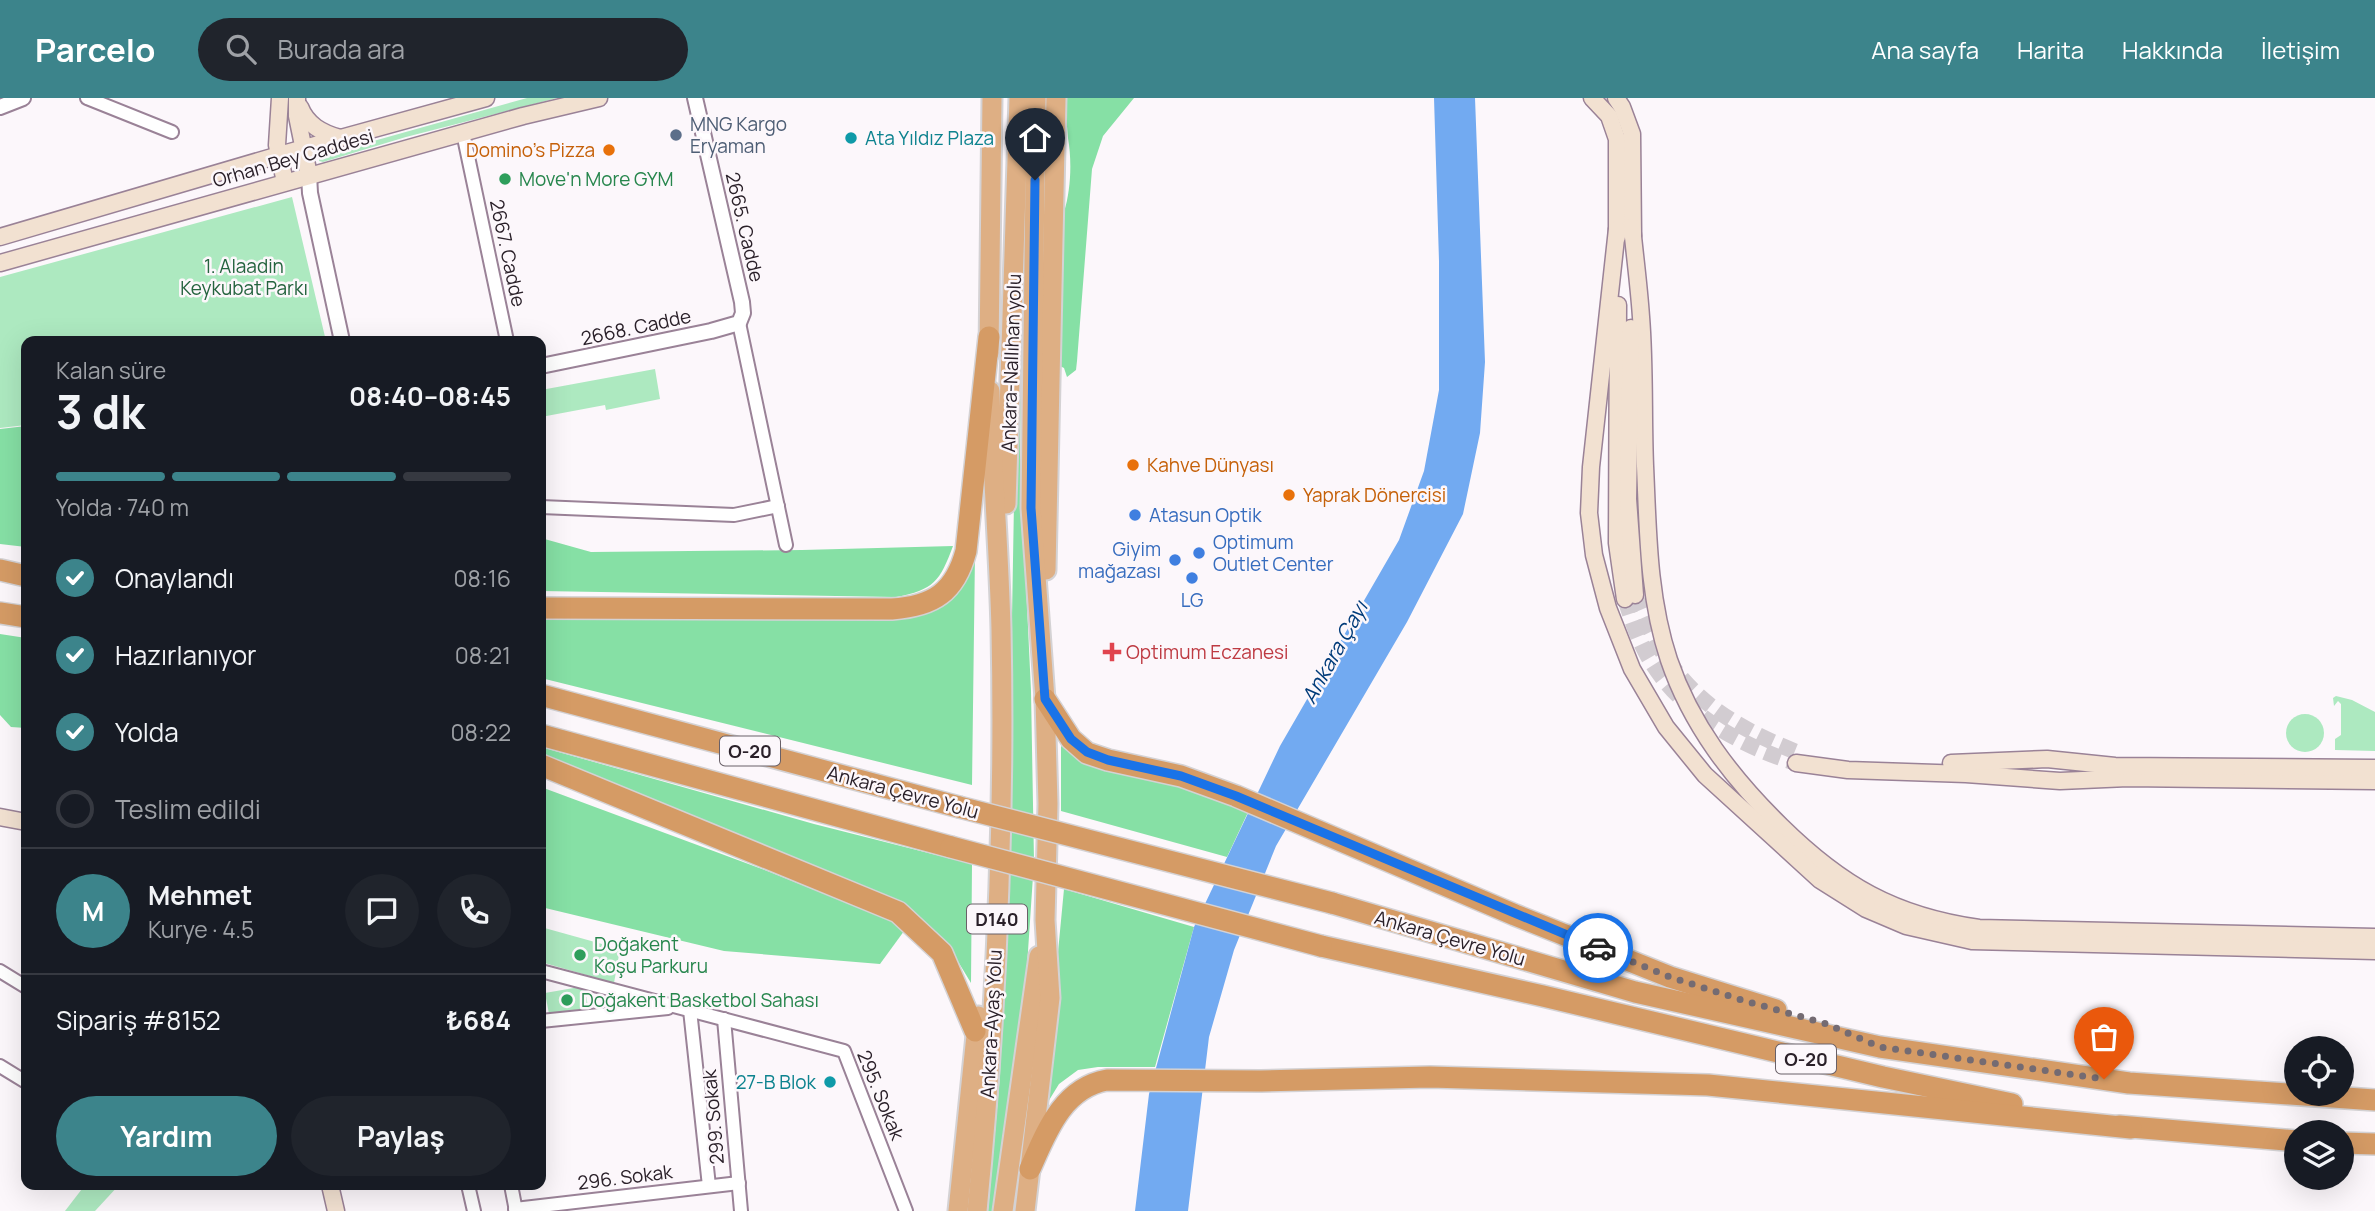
<!DOCTYPE html>
<html lang="tr">
<meta charset="utf-8">
<style>
body{margin:0;font-family:Manrope,sans-serif;background:#20242c;color:#f1f3f6;height:100vh;display:flex;flex-direction:column;font-size:26px;white-space:nowrap}
*{box-sizing:border-box;margin:0}
p{font-size:23px;color:#9ea1a6}
.icon{flex:none;width:38px;height:38px;fill:none;stroke:currentColor;stroke-width:2;stroke-linecap:round;stroke-linejoin:round}
.map{position:relative;flex:1;overflow:hidden}
.panel{position:absolute;left:21px;top:238px;width:525px;height:854px;display:flex;flex-direction:column;background:#171b24;border-radius:14px;box-shadow:0 7px 28px #0002}
.panel>*{flex:none}
.fabs{position:absolute;left:2284px;top:938px;display:grid;gap:14px}
.fabs a{display:grid;place-items:center;width:70px;height:70px;border-radius:50%;background:#171b24;box-shadow:0 7px 28px #0002;font-size:35px}
.pin{position:absolute;display:grid;place-items:center;width:60px;height:60px;color:#fff;margin:-72px -30px;border-radius:50% 50% 50% 0;rotate:-45deg;box-shadow:0 0 7px #0007}
.pin .icon{rotate:45deg}
.courier{position:absolute;display:grid;place-items:center;width:70px;height:70px;margin:-35px;border:5px solid #1a73e8;border-radius:50%;background:#fff;color:#222;box-shadow:0 2px 9px #0007}
.overview em{font-style:normal;font-weight:700}
.overview div{display:flex;flex-direction:column-reverse}
.overview{display:flex;align-items:center;justify-content:space-between;height:119px;padding:0 35px}
h1{font-size:46px;font-weight:700;line-height:52px}
.bar{display:grid;grid-template-columns:repeat(4,1fr);gap:10px 7px;align-content:center;height:84px;padding:0 35px}
.bar i{height:9px;border-radius:5px;background:#363941}
.bar .selected{background:#3c848b}
.bar p{grid-column:span 4}
.line{display:flex;align-items:center;gap:18px;padding:0 35px;border-top:2px solid #363941}
.line div{flex:1}
.round{display:grid;place-items:center;flex:none;width:74px;height:74px;border-radius:37px;background:#20242c}
ol{padding:0 35px;list-style:none}
li{display:flex;align-items:center;gap:21px;height:77px}
li p{margin-inline-start:auto}
li .icon{padding:7px;border-radius:50%;background:#3c848b;color:#fff;stroke-width:4}
li:last-child{color:#9ea1a6}
li i{width:38px;height:38px;border:4px solid #363941;border-radius:50%}
.action{display:flex;gap:14px;margin-top:auto;padding:14px 35px}
.action a{flex:1;height:80px;border-radius:42px;background:#3c848b;color:#fff;font-size:28px;font-weight:700;line-height:80px;text-align:center}
.action a+a{background:#20242c;color:#f1f3f6}
header{display:flex;align-items:center;gap:42px;box-sizing:border-box;height:98px;padding:0 35px;background:#3c848b;color:#fff}
header strong{font-size:33px}
nav{display:flex;gap:38px;margin-inline-start:auto;font-size:24px}
.search{width:490px;height:63px;background:#20242c;display:flex;align-items:center;gap:18px;box-sizing:border-box;padding:0 24px;border-radius:38px;color:#9ea1a6;font-size:26px}
.map>svg:first-child{display:block}
</style>
<header>
<strong>Parcelo</strong>
<div class="search"><svg class="icon" aria-label="search" viewBox="0 0 24 24"><circle cx="10" cy="10" r="6"/><path d="M15 15l6 6"/></svg>Burada ara</div>
<nav><a>Ana sayfa</a><a>Harita</a><a>Hakkında</a><a>İletişim</a></nav>
</header>
<div class="map">
<svg width="2375" height="1113" viewBox="0 0 2375 1113">
<rect width="100%" height="100%" fill="#fcf7fb"/>
<g fill="#ade9c0">
<path d="M527,0H557L406,39L323,64L319,63L320,58Z"/>
<path d="M292,99L326,243H26V327L0,330V179Z"/>
<path d="M655,271L660,301L606,312L605,307L541,319V292Z"/>
<path d="M2336,598L2352,602L2375,614V653L2335,652V641L2341,637V606L2338,603L2334,608L2333,600Z"/>
<circle cx="2305" cy="635" r="19"/>
<path d="M541,829L620,851L614,885L541,864Z"/>
<path d="M585,888L588,910L549,916L545,895Z"/>
<path d="M85,1087H119L95,1113H65Z"/>
</g>
<g fill="#86e0a5">
<path d="M1021,0H1025L1020,358L1031,593L1034,763L1026,883L995,1113H988L1000,978L1009,693Z"/>
<path d="M1067,0H1134L1103,38L1092,71L1077,263L1076,272L1067,279L1064,270L1060,268L1064,114C1071,92 1072,63 1068,40C1067,26 1065,14 1067,0Z"/>
<path d="M26,328V449L0,446V331Z"/>
<path d="M541,440L591,454L802,452L953,448C940,483 934,492 896,499L541,493Z"/>
<path d="M975,455L972,687L541,580V518L919,517Z"/>
<path d="M0,536L26,540V630L11,629L0,617Z"/>
<path d="M1061,648L1086,663L1168,682L1250,710L1227,759L1061,713Z"/>
<path d="M541,649L814,726L972,766L971,885L945,842L927,827L541,664Z"/>
<path d="M541,689L770,774L907,829L880,866L724,853L541,809Z"/>
<path d="M1064,791L1194,829L1155,969H1098L1078,972L1059,986L1043,1012Z"/>
</g>
<path fill="#72aaf1" d="M1434,0H1475L1485,264L1480,335L1463,416L1407,524L1276,748L1234,852L1209,939L1188,1113H1135L1149,996L1194,829L1280,648L1399,442L1424,373L1439,292V163Z"/>
<g fill="none" stroke-linecap="round" stroke-linejoin="round">
<g stroke="#d2ccd1" stroke-width="16" stroke-dasharray="16 8" stroke-linecap="butt">
<path d="M1635,497C1668,585 1713,621 1799,655"/>
<path d="M1625,501C1630,516 1635,532 1642,547C1671,608 1734,646 1796,665"/>
</g>
<defs>
<g id="minor">
<path d="M87,0L172,34"/>
<path d="M463,35L507,243"/>
<path d="M739,225L786,447"/>
<path d="M541,409L734,417L778,408"/>
<path d="M0,873L26,889"/>
<path d="M541,873L844,953L906,1113"/>
<path d="M690,912L709,1088"/>
<path d="M724,921L741,1113"/>
<path d="M541,923L668,910"/>
<path d="M0,968L26,984"/>
<path d="M468,1087L474,1113"/>
<path d="M511,1087L516,1113"/>
<path d="M515,1111L739,1085"/>
</g>
<g id="tertiary">
<path d="M0,9L23,0"/>
<path d="M309,77L310,95L342,243"/>
<path d="M541,268L711,233L739,225L743,215L742,204L695,0"/>
</g>
<g id="secondary">
<path d="M280,0L277,47L285,84"/>
<path d="M297,0V18L309,77"/>
<path d="M1592,0L1609,18L1617,41V139"/>
<path d="M1616,0L1622,9L1632,36L1633,138"/>
<path d="M300,9C307,27 322,35 340,40"/>
<path d="M1632,129C1635,159 1639,189 1641,219C1645,268 1643,318 1645,368C1648,433 1648,499 1669,562C1691,627 1732,680 1781,728C1841,787 1894,818 1979,830L2375,839"/>
<path d="M1617,131L1591,369L1589,415L1594,457L1608,510L1632,571L1666,629L1705,677L1820,782L1866,811L1906,828L1972,843L2375,853"/>
<path d="M0,139L279,57L486,0"/>
<path d="M0,165L523,18L599,0"/>
<path d="M1618,207L1617,445L1625,501"/>
<path d="M1631,230L1628,401L1635,497"/>
<path d="M1796,665L1848,672L1966,676L2060,683L2128,680L2375,683"/>
<path d="M1951,665L2047,661L2115,668L2375,670"/>
<path d="M0,719L26,724"/>
<path d="M330,1087L336,1113"/>
</g>
<g id="trunk">
<path d="M989,255L992,0"/>
<path d="M1006,406L1019,0"/>
<path d="M1046,472L1056,0"/>
<path d="M958,1113L978,918"/>
<path d="M977,1113C996,920 1005,725 1001,531C999,451 992,372 990,293"/>
<path d="M1003,1113L1039,858"/>
<path d="M1025,1113L1050,900L1045,822L1048,706L1045,601L1031,410L1036,0"/>
</g>
<g id="motorway">
<path d="M0,472L26,478"/>
<path d="M541,510L892,511C934,508 955,494 966,453L989,239"/>
<path d="M0,515L26,519"/>
<path d="M541,597L959,709"/>
<path d="M1045,601L1071,641L1087,655L1108,662L1181,678L1236,698L1515,817L1670,879L1776,912"/>
<path d="M541,637L951,749"/>
<path d="M541,667L898,814L942,855L975,933"/>
<path d="M1332,805L1635,894L1880,949L2129,985L2375,1002"/>
<path d="M1321,848L1543,898L1883,979L2012,1006"/>
<path d="M2119,1028L2296,1043"/>
<path d="M2342,1045L2375,1046"/>
<path d="M1030,1071C1046,1035 1062,990 1107,982L1261,983L1430,979L1708,987L2131,1030"/>
</g>
</defs>
<use href="#minor" stroke="#9a8297" stroke-width="16"/>
<use href="#tertiary" stroke="#9a8297" stroke-width="18"/>
<use href="#secondary" stroke="#9a8297" stroke-width="19"/>
<use href="#trunk" stroke="#d4d2d4" stroke-width="23"/>
<use href="#motorway" stroke="#d4d2d4" stroke-width="24"/>
<use href="#minor" stroke="#fff" stroke-width="12"/>
<use href="#tertiary" stroke="#fff" stroke-width="14"/>
<use href="#secondary" stroke="#f2e1d1" stroke-width="16"/>
<use href="#trunk" stroke="#deaf84" stroke-width="19"/>
<use href="#motorway" stroke="#d59b65" stroke-width="21"/>
<defs>
<g id="motorway-bridge">
<path d="M959,709L1332,805"/>
<path d="M951,749L1321,848"/>
</g>
</defs>
<use href="#motorway-bridge" stroke="#d4d2d4" stroke-width="24" stroke-linecap="butt"/>
<use href="#motorway-bridge" stroke="#d59b65" stroke-width="21"/>
</g>
<g fill="none" stroke-linecap="round" stroke-linejoin="round">
<path stroke="#746b72" stroke-width="7" stroke-dasharray="0 12.6" d="M1598,850L1670,879L1745,903L1824,925L1880,949L2104,981"/>
<path stroke="#1a73e8" stroke-width="9" d="M1035,82L1031,410L1045,601L1071,641L1087,654L1108,662L1181,678L1236,698L1598,850"/>
</g>
<circle fill="#5c6f8a" stroke="#fcf7fb" stroke-width="2.5" cx="676" cy="37" r="7"/>
<g fill="#0f9aa8" stroke="#fcf7fb" stroke-width="2.5">
<circle cx="851" cy="40" r="7"/>
<circle cx="830" cy="984" r="7"/>
</g>
<g fill="#e8710a" stroke="#fcf7fb" stroke-width="2.5">
<circle cx="609" cy="52" r="7"/>
<circle cx="1133" cy="367" r="7"/>
<circle cx="1289" cy="397" r="7"/>
</g>
<g fill="#2e9e5b" stroke="#fcf7fb" stroke-width="2.5">
<circle cx="505" cy="81" r="7"/>
<circle cx="580" cy="857" r="7"/>
<circle cx="567" cy="902" r="7"/>
</g>
<g fill="#3f7fe0" stroke="#fcf7fb" stroke-width="2.5">
<circle cx="1135" cy="417" r="7"/>
<circle cx="1199" cy="455" r="7"/>
<circle cx="1175" cy="462" r="7"/>
<circle cx="1192" cy="480" r="7"/>
</g>
<path fill="#e0444e" stroke="#fcf7fb" stroke-width="2.5" d="M1108.5 543.5h7v7h7v7h-7v7h-7v-7h-7v-7h7z"/>
<g text-anchor="middle" dominant-baseline="central" stroke-width="5" stroke-linejoin="round" paint-order="stroke">
<g fill="#fcf7fb" stroke="#696068" stroke-width="2">
<rect x="720" y="638.5" width="60" height="29" rx="5"/>
<rect x="967" y="806.5" width="60" height="29" rx="5"/>
<rect x="1776" y="946.5" width="60" height="29" rx="5"/>
</g>
<g font-size="18" font-weight="bold" fill="#2a2029">
<text x="750" y="653">O-20</text>
<text x="997" y="821">D140</text>
<text x="1806" y="961">O-20</text>
</g>
<g font-size="19" fill="#4e5e75" stroke="#fcf7fb" text-anchor="start">
<text x="690" y="26">MNG Kargo<tspan x="690" dy="22">Eryaman</tspan></text>
</g>
<g font-size="19" fill="#0d838f" stroke="#fcf7fb" text-anchor="start">
<text x="865" y="40">Ata Yıldız Plaza</text>
<text x="816" y="984" text-anchor="end">27-B Blok</text>
</g>
<g font-size="19" fill="#c56008" stroke="#fcf7fb" text-anchor="start">
<text x="595" y="52" text-anchor="end">Domino's Pizza</text>
<text x="1147" y="367">Kahve Dünyası</text>
<text x="1303" y="397">Yaprak Dönercisi</text>
</g>
<g font-size="19" fill="#2a2029" stroke="#fcf7fb">
<text transform="translate(293 60) rotate(-16)">Orhan Bey Caddesi</text>
<text transform="translate(745 129) rotate(77)">2665. Cadde</text>
<text transform="translate(508 155) rotate(78)">2667. Cadde</text>
<text transform="translate(636 229) rotate(-12)">2668. Cadde</text>
<text transform="translate(1011 265) rotate(-88)">Ankara-Nallıhan yolu</text>
<text transform="translate(903 694) rotate(15)">Ankara Çevre Yolu</text>
<text transform="translate(1450 840) rotate(16)">Ankara Çevre Yolu</text>
<text transform="translate(991 926) rotate(-87)">Ankara-Ayaş Yolu</text>
<text transform="translate(881 997) rotate(68)">295. Sokak</text>
<text transform="translate(713 1019) rotate(-95)">299. Sokak</text>
<text transform="translate(625 1079) rotate(-7)">296. Sokak</text>
</g>
<g font-size="19" fill="#27864d" stroke="#fcf7fb" text-anchor="start">
<text x="519" y="81">Move'n More GYM</text>
<text x="594" y="846">Doğakent<tspan x="594" dy="22">Koşu Parkuru</tspan></text>
<text x="581" y="902">Doğakent Basketbol Sahası</text>
</g>
<g font-size="19" fill="#25643f" stroke="#fcf7fb">
<text x="244" y="168">1. Alaadin<tspan x="244" dy="22">Keykubat Parkı</tspan></text>
</g>
<g font-size="19" fill="#366cbe" stroke="#fcf7fb" text-anchor="start">
<text x="1149" y="417">Atasun Optik</text>
<text x="1213" y="444">Optimum<tspan x="1213" dy="22">Outlet Center</tspan></text>
<text x="1161" y="451" text-anchor="end">Giyim<tspan x="1161" dy="22">mağazası</tspan></text>
<text x="1192" y="502" text-anchor="middle">LG</text>
</g>
<g font-size="19" fill="#be3a42" stroke="#fcf7fb" text-anchor="start">
<text x="1126" y="554">Optimum Eczanesi</text>
</g>
<g font-size="21" font-style="italic" fill="#003b79" stroke="#fcf7fb">
<text transform="translate(1334 554) rotate(-61)">Ankara Çayı</text>
</g>
</g>
</svg>
<div class="fabs">
<a><svg class="icon" aria-label="locate" viewBox="0 0 24 24"><circle cx="12" cy="12" r="6"/><path d="M12 2v4M12 18v4M2 12h4M18 12h4"/></svg></a>
<a><svg class="icon" aria-label="layers" viewBox="0 0 24 24"><path d="M12 4l9 5-9 5-9-5zM3 14l9 5 9-5"/></svg></a>
</div>
<div class="pin" style="left:2104px;top:981px;background:#ea580c"><svg class="icon" aria-label="bag" viewBox="0 0 24 24"><path d="M5 8h14l-1 12H6zM9 8a3 3 0 0 1 6 0"/></svg></div>
<div class="pin" style="left:1035px;top:82px;background:#1f2937"><svg class="icon" aria-label="home" viewBox="0 0 24 24"><path d="M3 11l9-7 9 7M6 9v11h12V9"/></svg></div>
<div class="courier" style="left:1598px;top:850px"><svg class="icon" aria-label="car" viewBox="0 0 24 24"><path d="M5 17H2v-5l4-1 3-4h7l3 4 3 1v5h-3M9 17h6M6 11h13"/><circle cx="7" cy="17" r="2"/><circle cx="17" cy="17" r="2"/></svg></div>
<section class="panel">
<div class="overview"><div><h1>3 dk</h1><p>Kalan süre</p></div><em>08:40–08:45</em></div>
<div class="bar"><i class="selected"></i><i class="selected"></i><i class="selected"></i><i></i><p>Yolda · 740 m</p></div>
<ol>
<li><svg class="icon" aria-label="check" viewBox="0 0 24 24"><path d="M5 12l5 5 9-10"/></svg>Onaylandı<p>08:16</p></li>
<li><svg class="icon" aria-label="check" viewBox="0 0 24 24"><path d="M5 12l5 5 9-10"/></svg>Hazırlanıyor<p>08:21</p></li>
<li><svg class="icon" aria-label="check" viewBox="0 0 24 24"><path d="M5 12l5 5 9-10"/></svg>Yolda<p>08:22</p></li>
<li><i></i>Teslim edildi</li>
</ol>
<div class="line" style="height:126px"><b class="round" style="background:#3c848b;color:#fff">M</b><div><b>Mehmet</b><p>Kurye · 4.5</p></div><a class="round"><svg class="icon" aria-label="chat" viewBox="0 0 24 24"><path d="M4 5h16v11H9l-5 4z"/></svg></a><a class="round"><svg class="icon" aria-label="phone" viewBox="0 0 24 24"><path d="M5 4h4l2 5-3 2q2 4 5 5l2-3 5 2v4C11 20 4 13 5 4z"/></svg></a></div>
<div class="line" style="height:91px"><div>Sipariş #8152</div><b>₺684</b></div>
<div class="action"><a>Yardım</a><a>Paylaş</a></div>
</section>
</div>
